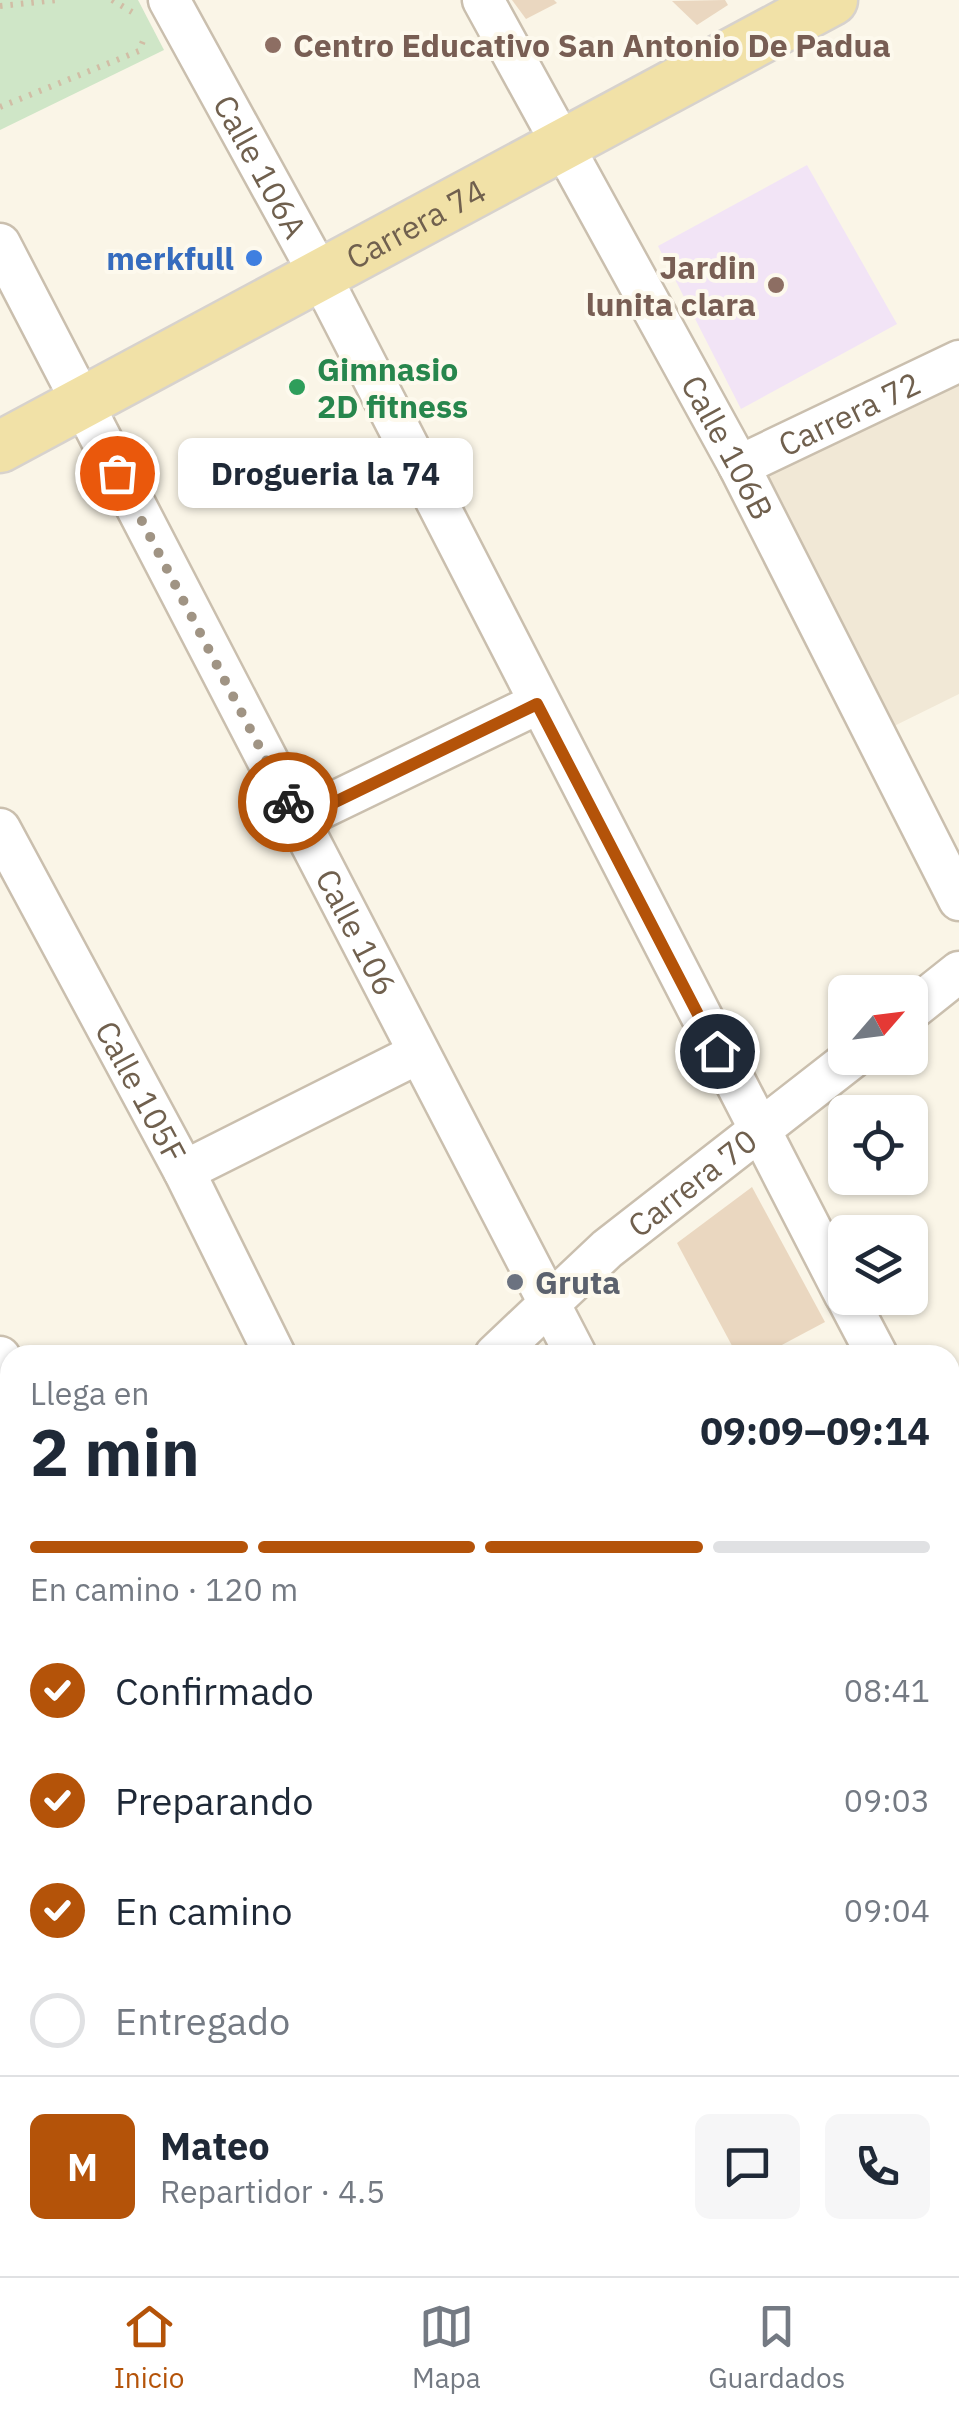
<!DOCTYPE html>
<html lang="es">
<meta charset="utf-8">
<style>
body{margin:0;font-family:"IBM Plex Sans",sans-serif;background:#f6f6f7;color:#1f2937;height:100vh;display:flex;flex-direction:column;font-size:38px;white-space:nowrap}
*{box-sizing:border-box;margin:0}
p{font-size:32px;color:#747a83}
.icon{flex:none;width:55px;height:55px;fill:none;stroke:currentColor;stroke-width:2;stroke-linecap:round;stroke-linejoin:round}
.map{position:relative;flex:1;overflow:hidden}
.drawer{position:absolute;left:0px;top:1345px;width:960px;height:932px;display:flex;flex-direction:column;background:#fff;border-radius:30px 30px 0 0;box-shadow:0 2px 8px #0004}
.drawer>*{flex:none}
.needle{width:65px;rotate:62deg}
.tools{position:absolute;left:828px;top:975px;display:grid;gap:20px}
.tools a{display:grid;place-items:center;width:100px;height:100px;border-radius:15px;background:#fff;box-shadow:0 2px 8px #0004;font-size:50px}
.pin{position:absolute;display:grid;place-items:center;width:85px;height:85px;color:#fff;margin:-42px;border:5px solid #fff;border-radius:50%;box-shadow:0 2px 10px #0007}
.courier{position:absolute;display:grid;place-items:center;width:100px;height:100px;margin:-50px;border:8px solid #b45309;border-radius:50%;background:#fff;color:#222;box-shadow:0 2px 12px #0007}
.bubble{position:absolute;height:70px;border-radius:15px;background:#fff;box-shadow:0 2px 8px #0004;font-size:32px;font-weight:800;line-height:70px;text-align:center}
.headline em{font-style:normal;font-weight:800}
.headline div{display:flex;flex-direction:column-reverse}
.headline{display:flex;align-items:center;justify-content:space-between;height:170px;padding:0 30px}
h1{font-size:65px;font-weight:800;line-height:75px}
.bar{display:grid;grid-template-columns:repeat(4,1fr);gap:15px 10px;align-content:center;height:120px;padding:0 30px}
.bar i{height:12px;border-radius:8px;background:#e0e1e3}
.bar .selected{background:#b45309}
.bar p{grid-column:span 4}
.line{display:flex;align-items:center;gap:25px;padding:0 30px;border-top:2px solid #e0e1e3}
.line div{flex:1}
.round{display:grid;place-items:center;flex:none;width:105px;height:105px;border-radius:15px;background:#f6f6f7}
ol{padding:0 30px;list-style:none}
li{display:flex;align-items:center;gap:30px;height:110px}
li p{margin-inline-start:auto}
li .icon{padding:10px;border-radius:50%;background:#b45309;color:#fff;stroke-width:4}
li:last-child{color:#747a83}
li i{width:55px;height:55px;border:5px solid #e0e1e3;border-radius:50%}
.tabs{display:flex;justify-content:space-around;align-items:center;height:140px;border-top:2px solid #e0e1e3;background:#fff;font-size:28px;color:#747a83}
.tabs a{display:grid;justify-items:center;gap:5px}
.tabs .selected{color:#b45309}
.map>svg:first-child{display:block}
</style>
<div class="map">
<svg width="959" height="2276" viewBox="0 0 959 2276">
<rect width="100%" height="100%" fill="#faf5e7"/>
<path fill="#f1e8d6" d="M959,361V694L882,732L749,466Z"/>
<g fill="#f2e4f6">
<path d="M807,165L897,324L741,409L658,246Z"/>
<path d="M10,1691V2268H944L947,2276H0V1692Z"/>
</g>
<path fill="#cfe6c7" d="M0,0H138L164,50L0,130Z"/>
<g fill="#ead7c0">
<path d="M512,0H554L557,3L526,19Z"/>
<path d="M725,0L728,5L697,25L672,1Z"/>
<path d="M752,1187L825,1322L763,1355H737L677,1243Z"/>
<path d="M0,1857L10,1884V2068L0,2071Z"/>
<path d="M159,2268H321L309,2276H158L154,2271Z"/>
</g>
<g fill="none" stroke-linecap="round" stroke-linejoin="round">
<defs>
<g id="minor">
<path id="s1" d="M169,0L320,275L845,1295"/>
<path id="s2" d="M483,0L739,466L959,900"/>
<path id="s3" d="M0,244L576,1355"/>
<path id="s4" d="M739,466L959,361"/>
<path d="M297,820L537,704"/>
<path id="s5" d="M0,829L184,1171L275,1355"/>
<path d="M910,1011L959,972"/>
<path d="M184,1171L417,1054"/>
<path d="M847,1298L877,1355"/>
<path id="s6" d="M495,1355L607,1249L852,1058"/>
<path d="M0,1357L10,1377"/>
<path d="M950,1492L959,1509"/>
<path d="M0,1673L10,1672"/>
<path d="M950,1773L959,1768"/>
<path d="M0,2140L10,2137"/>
<path d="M950,2206L959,2233"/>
<path d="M385,2276L396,2268"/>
</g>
<g id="major">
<path id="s7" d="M0,447L832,0"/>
</g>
</defs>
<use href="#minor" stroke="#cabfae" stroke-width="45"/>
<use href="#major" stroke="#d7d2cd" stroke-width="55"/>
<g stroke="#d1bda5" stroke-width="6" stroke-dasharray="2.5 8" stroke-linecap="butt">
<path d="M112,0L132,12"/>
<path d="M0,6L57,0"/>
<path d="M0,107L139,51L145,36"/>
<path d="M328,2276L340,2268"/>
</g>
<use href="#minor" stroke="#fff" stroke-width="40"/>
<use href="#major" stroke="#f1e1a7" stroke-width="50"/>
</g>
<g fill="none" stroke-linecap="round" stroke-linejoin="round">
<path stroke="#a09484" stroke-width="10" stroke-dasharray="0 18" d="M117,473L288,802"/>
<path stroke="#b45309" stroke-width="12" d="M288,802L298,820L537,704L717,1051"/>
</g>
<g fill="#8d6e63" stroke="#fdf9ed" stroke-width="4">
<circle cx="273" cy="45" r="10"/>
<circle cx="776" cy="285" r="10"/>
</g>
<circle fill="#3f7fe0" stroke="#fdf9ed" stroke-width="4" cx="254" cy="258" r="10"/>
<circle fill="#2e9e5b" stroke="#fdf9ed" stroke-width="4" cx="297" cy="387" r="10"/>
<circle fill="#6b7280" stroke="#fdf9ed" stroke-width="4" cx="515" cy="1282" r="10"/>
<g text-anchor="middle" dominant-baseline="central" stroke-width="8" stroke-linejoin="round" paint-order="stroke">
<g font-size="32" font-weight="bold" fill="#785e54" stroke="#fdf9ed" text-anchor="start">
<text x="293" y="45">Centro Educativo San Antonio De Padua</text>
<text x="756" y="267" text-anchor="end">Jardin<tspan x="756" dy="37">lunita clara</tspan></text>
</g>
<g font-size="32" fill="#70604e" stroke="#fdf9ed">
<text stroke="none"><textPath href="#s1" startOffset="190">Calle 106A</textPath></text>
<text stroke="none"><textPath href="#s7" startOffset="472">Carrera 74</textPath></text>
<text stroke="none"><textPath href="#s4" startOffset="122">Carrera 72</textPath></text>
<text stroke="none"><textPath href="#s2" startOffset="510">Calle 106B</textPath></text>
<text stroke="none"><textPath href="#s3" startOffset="775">Calle 106</textPath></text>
<text stroke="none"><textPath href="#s5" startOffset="298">Calle 105F</textPath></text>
<text stroke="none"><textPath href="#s6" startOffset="262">Carrera 70</textPath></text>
</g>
<g font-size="32" font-weight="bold" fill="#366cbe" stroke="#fdf9ed" text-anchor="end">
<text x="234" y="258">merkfull</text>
</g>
<g font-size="32" font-weight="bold" fill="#27864d" stroke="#fdf9ed" text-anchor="start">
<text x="317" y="369">Gimnasio<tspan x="317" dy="37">2D fitness</tspan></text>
</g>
<g font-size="32" font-weight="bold" fill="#5b616d" stroke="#fdf9ed" text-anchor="start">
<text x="535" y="1282">Gruta</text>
</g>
</g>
</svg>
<div class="tools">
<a><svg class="needle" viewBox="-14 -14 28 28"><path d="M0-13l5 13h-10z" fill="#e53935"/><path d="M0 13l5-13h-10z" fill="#747a83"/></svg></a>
<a><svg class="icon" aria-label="locate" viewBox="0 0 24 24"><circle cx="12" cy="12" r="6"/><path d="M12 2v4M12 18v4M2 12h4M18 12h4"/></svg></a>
<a><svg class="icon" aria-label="layers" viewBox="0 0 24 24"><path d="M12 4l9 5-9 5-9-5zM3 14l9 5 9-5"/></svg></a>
</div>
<div class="pin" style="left:117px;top:473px;background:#ea580c"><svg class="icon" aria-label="bag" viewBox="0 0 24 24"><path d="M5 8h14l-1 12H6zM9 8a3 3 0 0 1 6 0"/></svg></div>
<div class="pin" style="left:717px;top:1051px;background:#1f2937"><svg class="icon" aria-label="home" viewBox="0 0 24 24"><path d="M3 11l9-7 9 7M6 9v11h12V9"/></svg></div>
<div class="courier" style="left:288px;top:802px"><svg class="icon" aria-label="bike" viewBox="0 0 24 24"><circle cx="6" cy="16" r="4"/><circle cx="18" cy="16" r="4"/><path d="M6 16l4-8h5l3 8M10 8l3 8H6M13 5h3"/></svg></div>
<div class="bubble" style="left:178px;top:438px;width:295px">Drogueria la 74</div>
<section class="drawer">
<div class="headline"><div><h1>2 min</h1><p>Llega en</p></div><em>09:09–09:14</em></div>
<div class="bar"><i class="selected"></i><i class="selected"></i><i class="selected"></i><i></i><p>En camino · 120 m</p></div>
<ol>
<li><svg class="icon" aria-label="check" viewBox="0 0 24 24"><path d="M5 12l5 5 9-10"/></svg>Confirmado<p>08:41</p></li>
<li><svg class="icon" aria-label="check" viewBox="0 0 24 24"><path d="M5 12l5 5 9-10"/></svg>Preparando<p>09:03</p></li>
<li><svg class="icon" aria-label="check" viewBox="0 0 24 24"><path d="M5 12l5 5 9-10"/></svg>En camino<p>09:04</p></li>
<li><i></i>Entregado</li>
</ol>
<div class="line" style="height:180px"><b class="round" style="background:#b45309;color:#fff">M</b><div><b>Mateo</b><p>Repartidor · 4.5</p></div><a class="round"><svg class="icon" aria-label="chat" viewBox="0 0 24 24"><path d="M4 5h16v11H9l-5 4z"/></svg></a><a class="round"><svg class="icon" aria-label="phone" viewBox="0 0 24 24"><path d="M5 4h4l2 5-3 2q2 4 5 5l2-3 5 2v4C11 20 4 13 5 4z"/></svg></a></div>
</section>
</div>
<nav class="tabs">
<a class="selected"><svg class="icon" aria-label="home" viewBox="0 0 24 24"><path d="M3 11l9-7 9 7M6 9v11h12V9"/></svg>Inicio</a>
<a><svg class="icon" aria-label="map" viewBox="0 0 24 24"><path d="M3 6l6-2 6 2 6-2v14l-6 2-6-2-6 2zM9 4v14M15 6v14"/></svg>Mapa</a>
<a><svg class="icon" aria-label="saved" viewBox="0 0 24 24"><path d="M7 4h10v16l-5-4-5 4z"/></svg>Guardados</a>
</nav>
